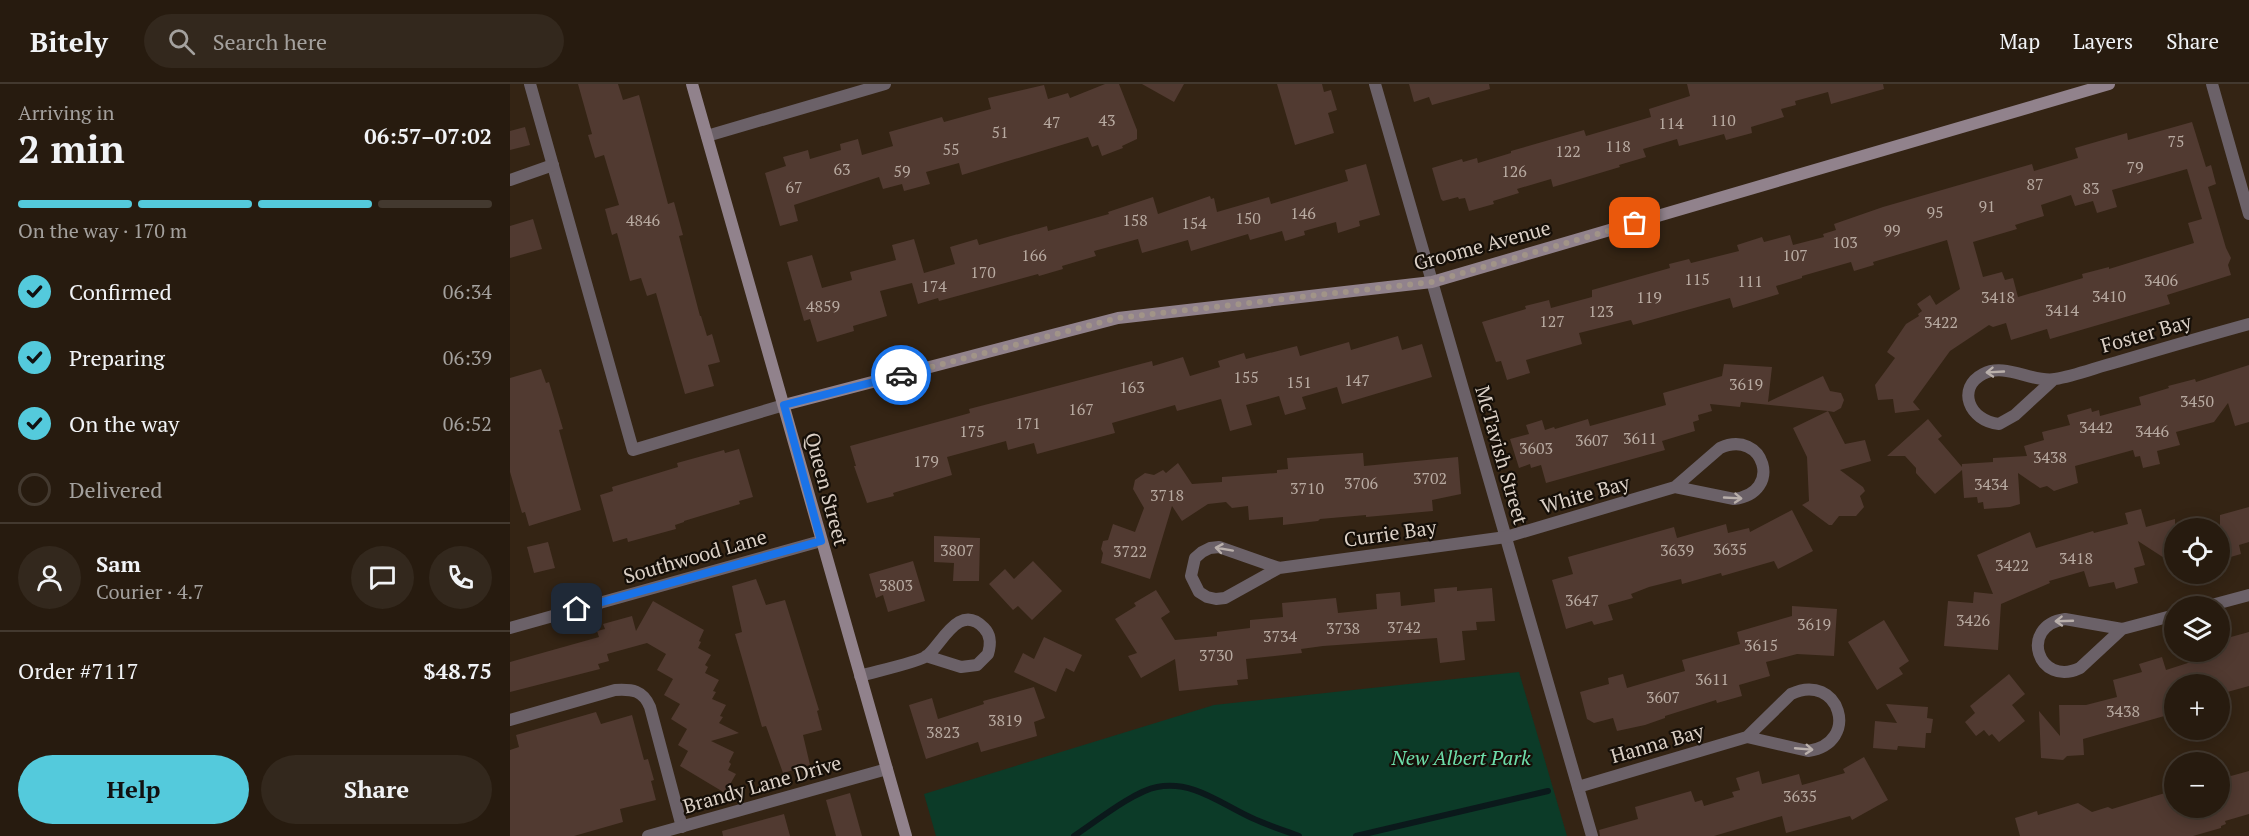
<!DOCTYPE html>
<meta charset="utf-8">
<style>
body{margin:0;font-family:"PT Serif",serif;background:#33281d;color:#f1f3f6;height:100vh;display:flex;flex-direction:column;font-size:22px;white-space:nowrap}
*{box-sizing:border-box;margin:0}
p{font-size:20px;color:#a4a19e}
.icon{flex:none;width:33px;height:33px;fill:none;stroke:currentColor;stroke-width:2;stroke-linecap:round;stroke-linejoin:round}
.map{position:relative;flex:1;overflow:hidden}
.panel{display:flex;flex-direction:column;background:#271b0f;width:510px}
.panel>*{flex:none}
.controls{position:absolute;left:1654px;top:434px;display:grid;gap:12px}
.controls a{display:grid;place-items:center;width:66px;height:66px;border-radius:50%;background:#271b0f;box-shadow:0 3px 15px #0003,0 0 0 2px #43392f;font-size:30px}
.pin{position:absolute;display:grid;place-items:center;width:51px;height:51px;color:#fff;margin:-26px;border-radius:12px;box-shadow:0 3px 9px #0006}
.courier{position:absolute;display:grid;place-items:center;width:60px;height:60px;margin:-30px;border:4px solid #1a73e8;border-radius:50%;background:#fff;color:#222;box-shadow:0 2px 8px #0007}
.headline em{font-style:normal;font-weight:700}
.headline div{display:flex;flex-direction:column-reverse}
.headline{display:flex;align-items:center;justify-content:space-between;height:102px;padding:0 18px}
h1{font-size:39px;font-weight:700;line-height:45px}
.bar{display:grid;grid-template-columns:repeat(4,1fr);gap:9px 6px;align-content:center;height:72px;padding:0 18px}
.bar i{height:8px;border-radius:4px;background:#43392f}
.bar .active{background:#54cadc}
.bar p{grid-column:span 4}
.line{display:flex;align-items:center;gap:15px;padding:0 18px;border-top:2px solid #43392f}
.line div{flex:1}
.round{display:grid;place-items:center;flex:none;width:63px;height:63px;border-radius:32px;background:#33281d}
ol{padding:0 18px;list-style:none}
li{display:flex;align-items:center;gap:18px;height:66px}
li p{margin-inline-start:auto}
li .icon{padding:6px;border-radius:50%;background:#54cadc;color:#111;stroke-width:4}
li:last-child{color:#a4a19e}
li i{width:33px;height:33px;border:3px solid #43392f;border-radius:50%}
.action{display:flex;gap:12px;margin-top:auto;padding:12px 18px}
.action a{flex:1;height:69px;border-radius:36px;background:#54cadc;color:#111;font-size:24px;font-weight:700;line-height:69px;text-align:center}
.action a+a{background:#33281d;color:#f1f3f6}
header{display:flex;align-items:center;gap:36px;box-sizing:border-box;height:84px;padding:0 30px;background:#271b0f;border-bottom:2px solid #43392f}
header strong{font-size:28px}
nav{display:flex;gap:33px;margin-inline-start:auto;font-size:21px}
.search{width:420px;height:54px;background:#33281d;display:flex;align-items:center;gap:15px;box-sizing:border-box;padding:0 21px;border-radius:33px;color:#a4a19e;font-size:22px}
main{display:flex;flex:1;min-height:0}
.map>svg:first-child{display:block}
</style>
<header>
<strong>Bitely</strong>
<div class="search"><svg class="icon" aria-label="search" viewBox="0 0 24 24"><circle cx="10" cy="10" r="6"/><path d="M15 15l6 6"/></svg>Search here</div>
<nav><a>Map</a><a>Layers</a><a>Share</a></nav>
</header>
<main>
<section class="panel">
<div class="headline"><div><h1>2 min</h1><p>Arriving in</p></div><em>06:57–07:02</em></div>
<div class="bar"><i class="active"></i><i class="active"></i><i class="active"></i><i></i><p>On the way · 170 m</p></div>
<ol>
<li><svg class="icon" aria-label="check" viewBox="0 0 24 24"><path d="M5 12l5 5 9-10"/></svg>Confirmed<p>06:34</p></li>
<li><svg class="icon" aria-label="check" viewBox="0 0 24 24"><path d="M5 12l5 5 9-10"/></svg>Preparing<p>06:39</p></li>
<li><svg class="icon" aria-label="check" viewBox="0 0 24 24"><path d="M5 12l5 5 9-10"/></svg>On the way<p>06:52</p></li>
<li><i></i>Delivered</li>
</ol>
<div class="line" style="height:108px"><a class="round"><svg class="icon" aria-label="person" viewBox="0 0 24 24"><circle cx="12" cy="8" r="4"/><path d="M4 21q1-7 8-7t8 7"/></svg></a><div><b>Sam</b><p>Courier · 4.7</p></div><a class="round"><svg class="icon" aria-label="chat" viewBox="0 0 24 24"><path d="M4 5h16v11H9l-5 4z"/></svg></a><a class="round"><svg class="icon" aria-label="phone" viewBox="0 0 24 24"><path d="M5 4h4l2 5-3 2q2 4 5 5l2-3 5 2v4C11 20 4 13 5 4z"/></svg></a></div>
<div class="line" style="height:78px"><div>Order #7117</div><b>$48.75</b></div>
<div class="action"><a>Help</a><a>Share</a></div>
</section>
<div class="map">
<svg width="1739" height="752" viewBox="0 0 1739 752">
<rect width="100%" height="100%" fill="#342414"/>
<path fill="#0c3b28" d="M1009,588L1057,752H426L414,710L704,621Z"/>
<g fill="none" stroke-linecap="round" stroke-linejoin="round">
<g stroke="#0b191b" stroke-width="6">
<path d="M564,752C584,739 624,707 647,703C683,696 711,720 742,734C757,741 773,746 789,752"/>
<path d="M846,752L1038,707"/>
</g>
</g>
<g fill="#513a31" fill-rule="evenodd">
<path d="M68,0H108L113,16L129,11L158,120L164,118L173,151L169,152L190,232H191L197,252L202,250L210,278L198,281L204,302L175,310L146,209L137,212L131,194L120,197L107,149L102,151L95,125L109,121L94,71L85,74L78,51L82,50Z"/>
<path d="M595,0H609L627,46V55L612,62L613,64L592,72L588,61L582,63L578,53L452,91L449,79L416,88L420,100L394,107L392,100L373,105L369,93L284,121L288,137L270,142L255,89L276,82L273,73L298,66L300,75L331,66L330,60L348,55L352,71L383,62L379,48L432,33L434,38L481,25L478,14L534,1L538,15L558,9L560,14Z"/>
<path d="M632,0H674L664,18Z"/>
<path d="M767,0H812L814,8L821,6L827,26L818,29L824,49L785,61Z"/>
<path d="M899,0H979L980,5L922,21L919,13L904,18Z"/>
<path d="M1177,0H1373L1374,5L1321,20L1318,8L1285,17L1286,21L1271,25L1274,33L1241,43L1242,49L1216,56L1214,50L1169,62L1167,55L1133,65L1136,73L1109,81L1110,83L1043,103L1041,95L1007,105L1009,109L983,117L984,120L959,127L955,114L949,115L948,113L933,117L931,115L922,84L952,75L953,78L967,74L968,79L1001,69V67L1074,46L1076,52L1141,33L1139,25L1180,12Z"/>
<path d="M1682,38L1696,83L1701,81L1706,100L1698,103L1716,164L1721,174L1718,181L1721,191L1657,211L1660,220L1540,255L1537,245L1501,256L1496,239L1483,243L1479,241L1440,267L1403,318L1410,326L1385,329L1383,315L1368,316L1365,301L1385,274L1377,268L1396,240L1409,232L1408,230L1412,227L1407,220L1420,211L1426,221L1450,205L1437,156L1363,178L1364,181L1344,187L1341,178L1292,192V194L1266,202L1269,210L1223,224L1220,214L1123,241L1121,236L1069,249L1072,260L1016,276L1020,289L997,296L991,277L986,278L972,238L1016,225L1015,222L1039,216L1041,224L1082,213V206L1160,184L1159,180L1179,175L1181,179L1229,167L1227,161L1252,153L1254,158L1280,151L1283,161L1314,153L1313,150L1326,146L1324,140L1373,123L1522,80L1524,87L1568,74L1565,64L1617,49L1618,56ZM1677,85L1692,135L1678,139L1684,159L1599,185V183L1572,190L1573,194L1508,213L1503,194L1495,196L1492,188L1473,193L1463,158L1507,145L1505,141L1534,132L1531,121L1561,111L1565,122L1583,117L1587,129L1607,123L1602,106Z"/>
<path d="M15,43L20,61L0,66V47Z"/>
<path d="M856,80L870,131L849,137L850,142L828,149L826,138L794,147L795,151L775,157L772,147L740,156L738,150L681,167L678,156L632,169L628,155L584,167L586,172L552,182L553,185L529,192L528,190L429,217L428,214L408,220L402,199L370,207L377,232L343,242L344,247L307,258L300,235L294,237L277,178L302,171L312,204L342,196L340,188L386,176L382,161L404,155L414,189L445,180L440,163L467,155L469,161L537,142L538,147L599,130L598,128L643,113L648,130L700,112L701,115L704,114L707,128L759,113L761,120L838,97L835,86Z"/>
<path d="M23,135L32,165L0,174V142Z"/>
<path d="M888,252L892,266L912,260L922,293L832,320L827,303L792,313L796,325L775,331L769,312L736,321L742,341L720,347L711,315L667,327L665,321L602,339L605,349L527,370L524,359L498,366L496,357L437,373L442,391L383,409L384,412L357,419L344,382H346L340,362L460,329L459,325L642,277L643,282L673,273L680,292L710,283L708,277L734,269L736,275L787,262L790,272L839,258L841,266Z"/>
<path d="M1214,280L1262,283L1258,318L1313,292L1320,307L1331,309L1334,316L1331,324L1324,328L1318,327L1335,360L1355,356L1361,377L1330,386L1353,403L1355,407L1350,412L1354,423L1346,432H1329L1322,441H1319L1292,421L1299,417L1297,373L1283,344L1318,327L1231,318L1230,323L1200,320L1202,327L1188,331L1189,336L1183,338L1185,347L1152,357L1155,366L1036,399L1031,381L1021,384L1020,380L1009,384L1000,355L1019,350L1016,341L1032,336L1035,346L1044,343L1045,345L1078,335L1080,342L1156,321L1153,309L1212,292Z"/>
<path d="M1739,281V338L1725,342L1718,319L1704,338L1666,348L1670,361L1647,367L1650,380L1633,384L1630,372L1625,373L1623,366L1565,382L1568,399L1544,407L1537,402L1530,404L1508,389L1510,420L1500,423L1474,425L1473,418L1468,419L1467,413L1454,414L1452,386L1425,410L1406,389V384L1395,372H1377L1418,335L1432,352L1428,355L1452,383V380L1483,378V374L1517,372L1514,362L1534,356L1532,348L1560,341L1557,331L1581,324L1582,328L1589,326L1590,332L1631,321L1629,313L1659,304L1658,302L1685,295L1686,298Z"/>
<path d="M31,285L36,299L39,298L53,345L49,346L71,426L19,442L15,428L12,429L0,388V294Z"/>
<path d="M229,365L243,413L229,417L230,420L174,437V438L165,441L166,445L118,458L117,454L103,458L90,411L103,407L102,403L168,383L167,379L214,366L215,369Z"/>
<path d="M853,369L854,382L948,373L951,410L922,416L923,427L856,433V431L810,435L808,437L773,441V433L739,436L738,422L722,424L716,418L698,420L672,437L662,422L640,495L591,479L593,469L591,465L593,457L598,456L603,440L625,448L634,424L623,405L625,396L635,389L644,391L653,386L656,389L668,379L682,400L712,398V393L767,389V386L778,385L777,374Z"/>
<path d="M1739,423V458L1729,461L1731,470L1710,476V431Z"/>
<path d="M1631,425L1636,443L1665,435V481L1628,457L1635,481L1624,484L1628,499L1606,505L1604,498L1579,503L1574,487L1539,497L1540,499L1491,520L1488,566L1434,562L1438,517L1463,519L1464,508L1483,510L1467,471L1520,448L1526,464L1583,447L1584,449L1618,440L1615,429Z"/>
<path d="M1282,426L1303,467L1286,476L1268,485L1264,477L1212,492L1211,489L1172,500L1171,495L1139,503L1121,510L1123,514L1098,521L1103,536L1084,541L1082,537L1056,545L1042,496L1063,490L1058,473L1164,443L1167,454L1216,440L1218,449L1239,444L1240,448Z"/>
<path d="M424,452L470,454L469,497H443L444,479L424,478Z"/>
<path d="M38,458L45,484L24,489L17,463Z"/>
<path d="M403,477L415,517L378,528L373,511L366,514L359,490Z"/>
<path d="M523,477L552,507L522,536L508,522L503,526L479,500L495,485L504,495Z"/>
<path d="M246,495L256,521L275,516L309,626L307,627L312,646L293,651L300,681L273,689L256,642L252,643L225,550L232,548L222,502Z"/>
<path d="M947,503V507L982,504L985,537L966,538L967,546L952,547L955,576L930,579L927,554L813,562L791,565L792,569L736,575L738,595L727,596L728,601L706,603L669,607L665,575L631,594L618,572L627,569L605,535L626,522L624,519L646,506L660,528L651,534L665,556L707,552V548L740,544V536L773,533L772,519L826,514L828,529L867,525L866,510L890,508L891,522L925,518L924,505Z"/>
<path d="M143,517L194,546L189,557L191,558L188,564L201,571L195,581L198,583L195,589L209,596L203,607L206,608L202,615L216,621L210,632L213,633L209,639L229,649L201,657L224,668L219,678L221,680L218,686L226,690L215,709L170,682L178,667L168,661L177,645L161,635L170,620L154,611L163,595L147,586L156,570L137,559L97,570L99,577L88,580L90,585L0,608V578L89,553L87,547L95,545L93,540L122,532L126,547Z"/>
<path d="M1282,522L1327,525L1324,572L1287,570L1256,578L1260,592L1229,601L1232,612L1207,619L1206,616L1155,632V634L1135,641L1107,647L1103,634L1084,639L1077,635L1070,608L1099,600L1098,594L1113,590L1117,604L1175,587L1172,576L1230,560L1227,548L1282,532Z"/>
<path d="M1374,536L1399,577L1389,584L1393,590L1367,606L1338,558Z"/>
<path d="M1739,548V602L1710,610V600H1665V629L1573,655L1574,671L1557,672L1553,676L1531,674L1529,627L1550,652L1549,621H1576L1607,613L1603,596L1632,588L1629,580L1652,573L1656,586L1703,571L1702,567H1710V556Z"/>
<path d="M534,553L572,571L564,588L556,584L546,608L504,588L513,569L524,575Z"/>
<path d="M1499,590L1515,610L1502,621L1515,637L1489,658L1482,650L1479,652L1474,646L1466,652L1455,638L1465,629L1460,622Z"/>
<path d="M524,603L535,634L524,638L527,652L471,668L468,658L416,675L399,621L422,614L428,635L474,620L473,617Z"/>
<path d="M1376,620L1418,623L1417,634L1423,635L1421,649H1416L1415,664L1388,662L1387,666L1363,664L1365,637L1387,639Z"/>
<path d="M86,628L91,640L122,631L134,676L138,675L144,696L141,697L146,716L110,725L113,738L64,752H0V666L9,663L6,651Z"/>
<path d="M1354,673L1378,716L1342,736L1340,732L1276,749L1272,732L1204,752H1090L1089,746L1128,735L1125,723L1181,707L1185,718L1192,716L1194,722L1224,713L1222,708L1230,706L1226,694L1249,687L1252,700L1289,690L1292,701L1335,689L1333,685Z"/>
<path d="M1739,687V730L1715,737L1716,740L1711,742V744L1683,752H1510L1505,734L1527,727L1528,731L1568,719L1582,728L1598,723L1602,725L1665,706V723H1710V695Z"/>
<path d="M340,709L352,752H326L316,716Z"/>
<path d="M274,730L280,752H213L212,747Z"/>
</g>
<g fill="none" stroke-linecap="round" stroke-linejoin="round">
<path stroke="#6b6168" stroke-width="12" d="M20,0L123,366L274,321"/>
<g stroke="#6b6168" stroke-width="12">
<path d="M865,0L1082,752"/>
<path d="M1702,0L1739,130"/>
<path d="M197,52L375,0"/>
<path d="M0,96L43,81"/>
<path d="M1543,296L1505,331L1489,340C1459,337 1446,304 1473,290C1495,278 1522,299 1545,295C1565,292 1587,283 1607,278C1651,265 1695,252 1739,240"/>
<path d="M769,484L709,463L700,464L692,468L685,474L681,492L689,508L697,513L706,515L715,514L769,484L996,453L1165,403L1210,364C1254,344 1274,409 1224,415L1165,403"/>
<path d="M1698,522L1739,511"/>
<path d="M0,544L311,457"/>
<path d="M1612,545L1570,584C1528,604 1508,542 1555,535L1612,545L1665,531"/>
<path d="M350,592C363,588 409,578 417,572C432,560 449,518 474,544C481,551 481,560 478,570L467,581L451,583L416,572"/>
<path d="M0,636L105,606C122,605 133,606 140,623L172,743"/>
<path d="M1068,703L1237,653L1281,610C1329,587 1352,659 1298,667L1237,653"/>
<path d="M138,752L377,685"/>
</g>
<g stroke="#91828c" stroke-width="12">
<path d="M182,0L396,752"/>
<path d="M274,321L608,234L922,198L1599,0"/>
</g>
</g>
<defs><path id="oneway-shaft" d="M-6 0H5M1.5-3L5.5 0L1.5 3" fill="none" stroke-width="1.6" stroke-linecap="round" stroke-linejoin="round" transform="scale(1.5)"/></defs>
<g stroke="#b9afaa">
<use href="#oneway-shaft" transform="translate(1485 288) rotate(177)"/>
<use href="#oneway-shaft" transform="translate(1223 414) rotate(3)"/>
<use href="#oneway-shaft" transform="translate(714 465) rotate(-170)"/>
<use href="#oneway-shaft" transform="translate(1554 537) rotate(178)"/>
<use href="#oneway-shaft" transform="translate(1294 665) rotate(5)"/>
</g>
<g fill="none" stroke-linecap="round" stroke-linejoin="round">
<path stroke="#a19488" stroke-width="6" stroke-dasharray="0 10.8" d="M391,291L608,234L922,198L1125,139"/>
<path stroke="#1a73e8" stroke-width="8" d="M67,525L311,457L274,321L391,291"/>
</g>
<g text-anchor="middle" dominant-baseline="central" stroke-width="4.5" stroke-linejoin="round" paint-order="stroke">
<g font-size="16" fill="#b8aaa1">
<text x="597" y="36">43</text>
<text x="1213" y="36">110</text>
<text x="542" y="38">47</text>
<text x="1161" y="39">114</text>
<text x="490" y="48">51</text>
<text x="1666" y="57">75</text>
<text x="1108" y="62">118</text>
<text x="441" y="65">55</text>
<text x="1058" y="67">122</text>
<text x="1625" y="83">79</text>
<text x="332" y="85">63</text>
<text x="392" y="87">59</text>
<text x="1004" y="87">126</text>
<text x="1525" y="100">87</text>
<text x="284" y="103">67</text>
<text x="1581" y="104">83</text>
<text x="1477" y="122">91</text>
<text x="1425" y="128">95</text>
<text x="793" y="129">146</text>
<text x="738" y="134">150</text>
<text x="133" y="136">4846</text>
<text x="625" y="136">158</text>
<text x="684" y="139">154</text>
<text x="1382" y="146">99</text>
<text x="1335" y="158">103</text>
<text x="524" y="171">166</text>
<text x="1285" y="171">107</text>
<text x="473" y="188">170</text>
<text x="1187" y="195">115</text>
<text x="1651" y="196">3406</text>
<text x="1240" y="197">111</text>
<text x="424" y="202">174</text>
<text x="1599" y="212">3410</text>
<text x="1139" y="213">119</text>
<text x="1488" y="213">3418</text>
<text x="313" y="222">4859</text>
<text x="1552" y="226">3414</text>
<text x="1091" y="227">123</text>
<text x="1042" y="237">127</text>
<text x="1431" y="238">3422</text>
<text x="736" y="293">155</text>
<text x="847" y="296">147</text>
<text x="789" y="298">151</text>
<text x="1236" y="300">3619</text>
<text x="622" y="303">163</text>
<text x="1687" y="317">3450</text>
<text x="571" y="325">167</text>
<text x="518" y="339">171</text>
<text x="1586" y="343">3442</text>
<text x="462" y="347">175</text>
<text x="1642" y="347">3446</text>
<text x="1130" y="354">3611</text>
<text x="1082" y="356">3607</text>
<text x="1026" y="364">3603</text>
<text x="1540" y="373">3438</text>
<text x="416" y="377">179</text>
<text x="920" y="394">3702</text>
<text x="851" y="399">3706</text>
<text x="1481" y="400">3434</text>
<text x="797" y="404">3710</text>
<text x="657" y="411">3718</text>
<text x="1220" y="465">3635</text>
<text x="447" y="466">3807</text>
<text x="1167" y="466">3639</text>
<text x="620" y="467">3722</text>
<text x="1566" y="474">3418</text>
<text x="1502" y="481">3422</text>
<text x="386" y="501">3803</text>
<text x="1072" y="516">3647</text>
<text x="1463" y="536">3426</text>
<text x="1304" y="540">3619</text>
<text x="894" y="543">3742</text>
<text x="833" y="544">3738</text>
<text x="770" y="552">3734</text>
<text x="1251" y="561">3615</text>
<text x="706" y="571">3730</text>
<text x="1202" y="595">3611</text>
<text x="1153" y="613">3607</text>
<text x="1613" y="627">3438</text>
<text x="495" y="636">3819</text>
<text x="433" y="648">3823</text>
<text x="1290" y="712">3635</text>
</g>
<g font-size="20" fill="#dbd0c6" stroke="#160f08">
<text transform="translate(972 161) rotate(-15)">Groome Avenue</text>
<text transform="translate(1636 249) rotate(-16)">Foster Bay</text>
<text transform="translate(992 371) rotate(74)">McTavish Street</text>
<text transform="translate(317 405) rotate(75)">Queen Street</text>
<text transform="translate(1075 410) rotate(-16)">White Bay</text>
<text transform="translate(880 449) rotate(-8)">Currie Bay</text>
<text transform="translate(185 472) rotate(-16)">Southwood Lane</text>
<text transform="translate(1147 659) rotate(-16)">Hanna Bay</text>
<text transform="translate(252 700) rotate(-16)">Brandy Lane Drive</text>
</g>
<g font-size="20" font-style="italic" fill="#6ddeaa" stroke="#160f08">
<text x="951" y="673">New Albert Park</text>
</g>
</g>
</svg>
<div class="controls">
<a><svg class="icon" aria-label="locate" viewBox="0 0 24 24"><circle cx="12" cy="12" r="6"/><path d="M12 2v4M12 18v4M2 12h4M18 12h4"/></svg></a>
<a><svg class="icon" aria-label="layers" viewBox="0 0 24 24"><path d="M12 4l9 5-9 5-9-5zM3 14l9 5 9-5"/></svg></a>
<a>+</a>
<a>−</a>
</div>
<div class="pin" style="left:1125px;top:139px;background:#ea580c"><svg class="icon" aria-label="bag" viewBox="0 0 24 24"><path d="M5 8h14l-1 12H6zM9 8a3 3 0 0 1 6 0"/></svg></div>
<div class="pin" style="left:67px;top:525px;background:#1f2937"><svg class="icon" aria-label="home" viewBox="0 0 24 24"><path d="M3 11l9-7 9 7M6 9v11h12V9"/></svg></div>
<div class="courier" style="left:391px;top:291px"><svg class="icon" aria-label="car" viewBox="0 0 24 24"><path d="M5 17H2v-5l4-1 3-4h7l3 4 3 1v5h-3M9 17h6M6 11h13"/><circle cx="7" cy="17" r="2"/><circle cx="17" cy="17" r="2"/></svg></div>
</div>
</main>
